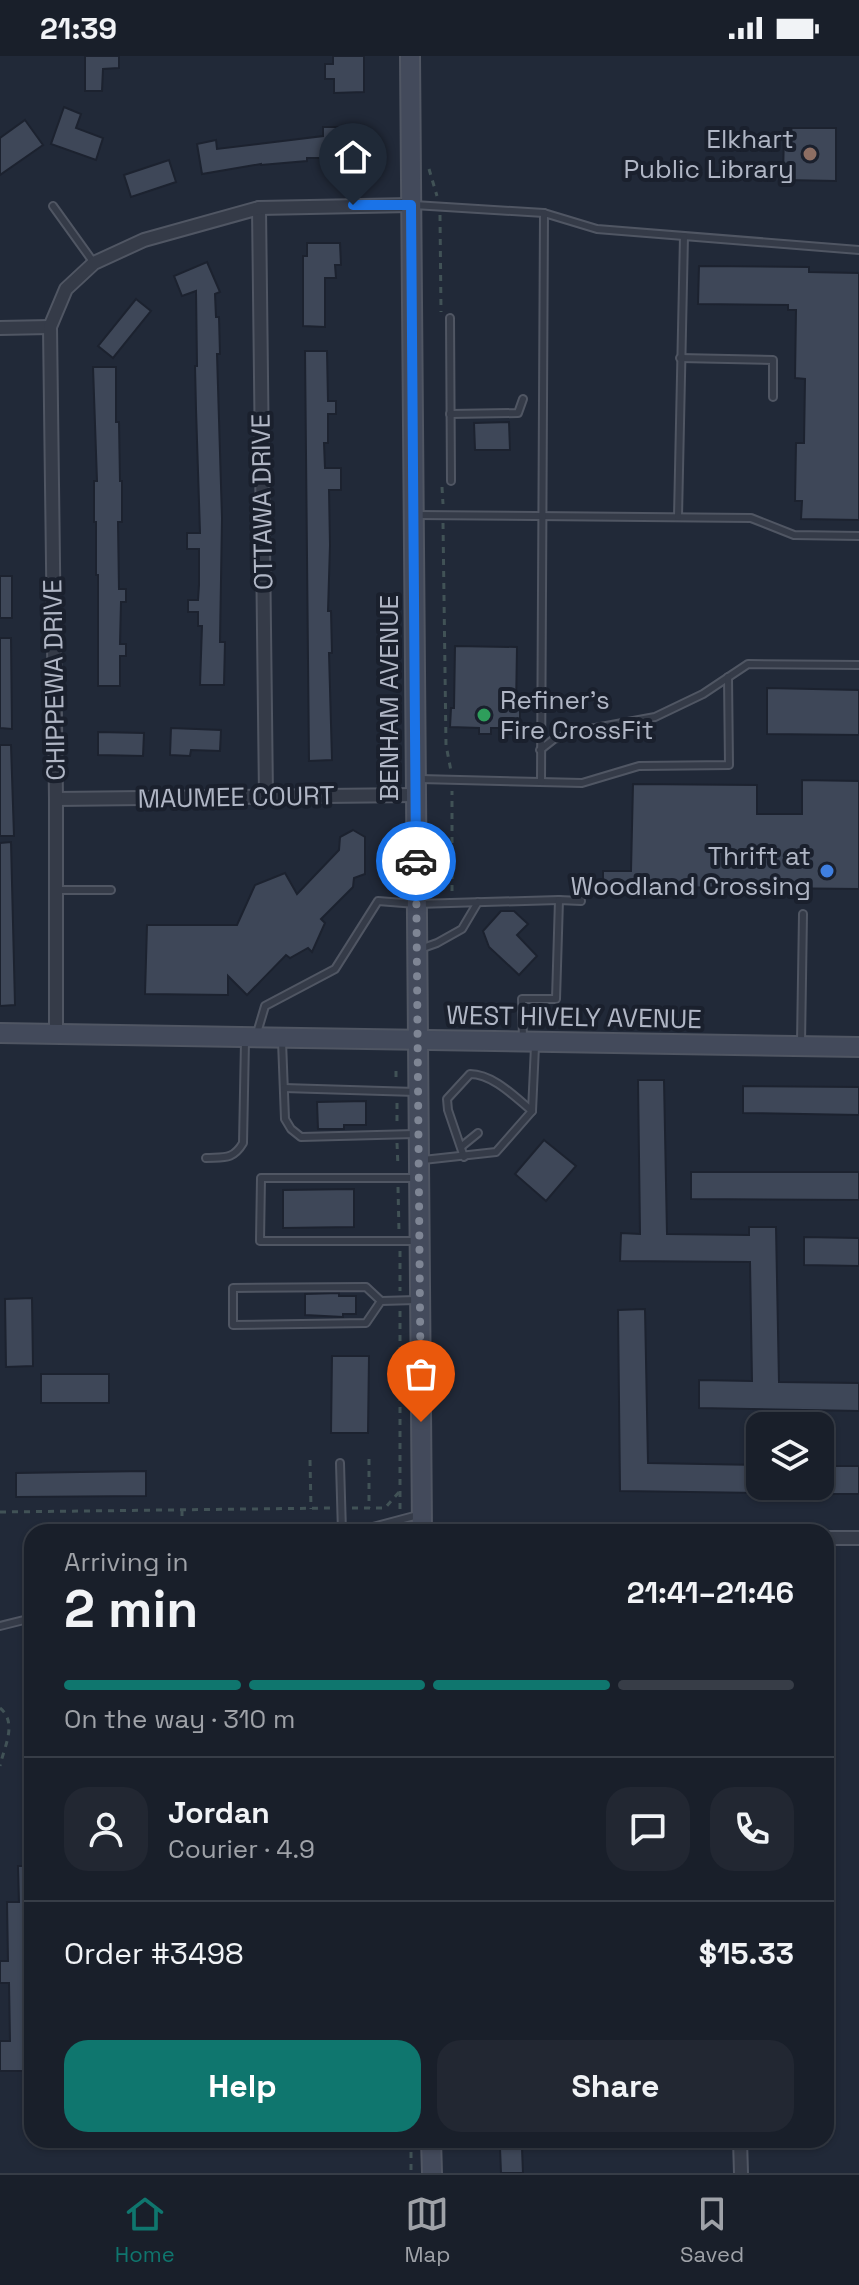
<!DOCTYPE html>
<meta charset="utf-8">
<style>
body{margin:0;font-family:"Space Grotesk",sans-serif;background:#222732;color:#f1f3f6;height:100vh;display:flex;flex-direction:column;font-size:30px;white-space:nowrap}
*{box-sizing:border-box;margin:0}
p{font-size:26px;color:#9fa2a8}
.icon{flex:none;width:44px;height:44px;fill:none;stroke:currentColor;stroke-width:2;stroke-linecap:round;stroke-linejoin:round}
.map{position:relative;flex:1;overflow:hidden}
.side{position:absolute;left:24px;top:1468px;width:810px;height:624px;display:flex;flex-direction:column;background:#191f2a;border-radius:24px;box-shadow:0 2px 6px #0004,0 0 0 2px #373d47}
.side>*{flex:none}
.fabs{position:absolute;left:746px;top:1356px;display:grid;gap:16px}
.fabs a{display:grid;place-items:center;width:88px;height:88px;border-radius:16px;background:#191f2a;box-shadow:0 2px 6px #0004,0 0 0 2px #373d47;font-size:40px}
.pin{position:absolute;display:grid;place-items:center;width:68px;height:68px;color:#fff;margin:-82px -34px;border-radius:50% 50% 50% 0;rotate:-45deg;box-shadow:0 0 8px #0007}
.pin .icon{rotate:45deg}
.courier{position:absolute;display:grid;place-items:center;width:80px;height:80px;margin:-40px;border:6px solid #1a73e8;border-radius:50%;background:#fff;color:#222;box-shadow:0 2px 10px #0007}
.head em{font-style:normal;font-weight:600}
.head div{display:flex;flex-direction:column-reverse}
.head{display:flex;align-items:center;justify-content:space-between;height:136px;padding:0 40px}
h1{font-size:52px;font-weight:600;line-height:60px}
.bar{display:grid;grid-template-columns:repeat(4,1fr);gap:12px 8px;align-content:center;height:96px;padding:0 40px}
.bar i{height:10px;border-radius:6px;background:#373d47}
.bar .current{background:#0f766e}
.bar p{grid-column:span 4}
.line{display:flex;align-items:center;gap:20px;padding:0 40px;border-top:2px solid #373d47}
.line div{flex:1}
.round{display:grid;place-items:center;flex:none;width:84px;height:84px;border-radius:24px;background:#222732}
.cta{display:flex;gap:16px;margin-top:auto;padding:16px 40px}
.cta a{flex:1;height:92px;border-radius:24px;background:#0f766e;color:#fff;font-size:32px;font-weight:600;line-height:92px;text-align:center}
.cta a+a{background:#222732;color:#f1f3f6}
.status{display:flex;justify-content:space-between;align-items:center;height:56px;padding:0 40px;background:#191f2a;direction:ltr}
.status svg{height:22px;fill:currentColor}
.tabs{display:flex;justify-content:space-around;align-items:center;height:112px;border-top:2px solid #373d47;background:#191f2a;font-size:22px;color:#9fa2a8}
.tabs a{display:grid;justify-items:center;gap:4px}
.tabs .current{color:#0f766e}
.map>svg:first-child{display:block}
</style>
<div class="status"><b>21:39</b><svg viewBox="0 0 49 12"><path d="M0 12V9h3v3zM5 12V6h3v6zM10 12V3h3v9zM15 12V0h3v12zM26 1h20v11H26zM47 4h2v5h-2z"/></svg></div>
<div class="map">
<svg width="859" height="2117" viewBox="0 0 859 2117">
<rect width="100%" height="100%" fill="#212938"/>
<g fill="#3e4758" stroke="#1c222f" stroke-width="2">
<path d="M85,0H119V12L103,13L102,35H85Z"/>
<path d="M333,0H364V36L334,37V23H325V8H333Z"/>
<path d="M64,51L81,58L76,72L103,82L96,104L51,88Z"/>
<path d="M25,64L43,89L0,119V82Z"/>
<path d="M323,71H354V88H359V108L337,107V102H307V105L261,109V108L202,118L197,88L216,84L217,93L323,80Z"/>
<path d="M784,72H836V125L783,124Z"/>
<path d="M169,104L176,126L131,141L124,119Z"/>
<path d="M307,187H340L341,209H335L336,222H325V271L303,270V200H307Z"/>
<path d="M207,206L220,236L215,238L216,261H219L220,298H217L222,462L220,586H225L224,629H200L202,570H198V556H188V544H198L199,529V493H187V477H200L196,353L195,310H197L196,235L182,240L174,220Z"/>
<path d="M699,210L809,211V216L859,217V464L801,463L802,445H795L796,387H804L805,323L795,322L796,254H788V249L698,248Z"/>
<path d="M136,243L151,255L113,302L98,290Z"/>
<path d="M305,295H327L328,345H336V358H328V387H324L325,412H341V434H329L330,489L328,555H331L332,597H329L332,704L309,705Z"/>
<path d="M93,311H116V366H119L120,425H122V466H118L119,533H126V546H121L120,588H126V600H120V630H98V519H96V466H94V425H97Z"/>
<path d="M509,366L510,394H475L474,367Z"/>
<rect x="0" y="520" width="12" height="42"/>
<path d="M0,582H11L12,673L0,672Z"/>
<path d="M455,590L517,591L516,653H520V672H491V678H479V672L450,671L451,652H454Z"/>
<path d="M767,632L859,634V679L767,678Z"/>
<path d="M171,672L221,674L220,695L191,694L190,700L170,699Z"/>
<path d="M98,676L144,677L143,700L98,699Z"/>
<path d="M0,689H11L14,780H0Z"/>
<path d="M802,724L859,725V833L654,831V836H632V829H603V815H631L633,728L757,729V758H802Z"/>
<path d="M353,774L365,781V818L354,822L353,831L321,863L325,867L312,896L308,892L290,902L286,899L247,939L228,920V939L145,938L147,869H237L255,829L285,817L297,838L339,794L340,781Z"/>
<path d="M11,786L15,949L0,950V787Z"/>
<path d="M501,855H514L528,868L517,879L537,900L519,919L489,891L483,875Z"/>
<path d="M638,1024H664L667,1178L749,1179V1171H776L779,1326L859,1327V1355L699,1352V1324L752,1325L750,1206L620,1205L621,1177L640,1178Z"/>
<path d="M743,1030L859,1031V1059L743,1057Z"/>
<path d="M366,1045V1069H344V1073H318L317,1046Z"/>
<path d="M544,1084L576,1110L546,1145L515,1118Z"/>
<path d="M691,1116H859V1144L691,1143Z"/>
<path d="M354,1133V1171L283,1172V1134Z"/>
<path d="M804,1181L859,1182V1210L804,1209Z"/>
<path d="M339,1237V1240H356V1258H343V1261L305,1259V1238Z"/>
<path d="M32,1242L33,1310L6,1311L5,1243Z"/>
<path d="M645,1253L648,1407L760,1409V1437L620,1435L618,1254Z"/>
<path d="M332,1300H369L368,1377H331Z"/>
<rect x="41" y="1318" width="68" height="29"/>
<rect x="820" y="1410" width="39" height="28"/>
<path d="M146,1415V1440L16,1441V1417Z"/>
<path d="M18,1810H32V2015H0V1985H10L9,1927H0V1905H8L7,1846H19Z"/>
<path d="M500,2092H522L523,2117H501Z"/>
</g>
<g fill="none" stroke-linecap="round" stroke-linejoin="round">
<defs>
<g id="lane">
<path d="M414,149L544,157L597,173L859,194"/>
<path d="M53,150L94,207"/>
<path d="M450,262L451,425"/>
<path d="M680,302L773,304V341"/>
<path d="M450,358L518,357L523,343"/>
<path d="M417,459L751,462L794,479L859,480"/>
<path d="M678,461L684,180"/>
<path d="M540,694L554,683L579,675L655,661L703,638L748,608L859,609"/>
<path d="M420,723L582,727L639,710L729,709L728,621"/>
<path d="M541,726L544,157"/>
<path d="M56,834H111"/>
<path d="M420,893L437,887L462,873L478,846"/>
<path d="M257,977L265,950L335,913L378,845L416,848L559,844"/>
<path d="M523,983L522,943H556L559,844L581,845"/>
<path d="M282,985L285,1063L291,1073L301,1081L415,1078"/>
<path d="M801,987L803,858"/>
<path d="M284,1032L416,1036"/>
<path d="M462,1090L478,1077"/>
<path d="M464,1101L448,1054L447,1043L470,1018C493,1018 515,1041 532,1055"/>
<path d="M206,1102C224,1101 233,1104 243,1087L245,985"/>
<path d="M423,1104L496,1096L532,1055L535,990"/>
<path d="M415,1122H261L260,1185H416"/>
<path d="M381,1245L366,1267L233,1269V1232L366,1231L381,1245L416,1244"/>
<path d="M340,1407L342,1476"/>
<path d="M354,1476L418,1459"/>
<path d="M0,1570L32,1562"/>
</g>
<g id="street">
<path d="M259,152L266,741"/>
<path d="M0,272L50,271"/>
<path d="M56,743L416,739"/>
<path d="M56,978V743L50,271L66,233L94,207L144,184L259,152L411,149"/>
<path d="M826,1482H859"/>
<path d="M740,2084L741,2117"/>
</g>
<g id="secondary">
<path d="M410,0L422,1476"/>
<path d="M0,977L859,991"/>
<path d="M431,2084L432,2117"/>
</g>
</defs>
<use href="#lane" stroke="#505663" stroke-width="10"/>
<use href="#street" stroke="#505663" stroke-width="16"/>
<use href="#secondary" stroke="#505663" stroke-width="22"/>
<g stroke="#415256" stroke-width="3" stroke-dasharray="6 6" stroke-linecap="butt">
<path d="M429,113L437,140"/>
<path d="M440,159L441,256"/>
<path d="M442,431L443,448"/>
<path d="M443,467L446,689L451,715"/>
<path d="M452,835V735"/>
<path d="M396,1015V1027"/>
<path d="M397,1047V1067"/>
<path d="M397,1087L398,1111"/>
<path d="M398,1131L399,1175"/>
<path d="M400,1195V1235"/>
<path d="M400,1255V1455"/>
<path d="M369,1403V1452"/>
<path d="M310,1404L311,1453"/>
<path d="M352,1452H385L400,1435"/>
<path d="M182,1454V1476"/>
<path d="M0,1456L332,1452"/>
<path d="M0,1652C18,1667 4,1691 0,1710"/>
<path d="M411,2084V2117"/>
</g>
<use href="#lane" stroke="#353b48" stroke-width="6"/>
<use href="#street" stroke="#353b48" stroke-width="12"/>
<use href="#secondary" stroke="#434a5b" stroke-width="18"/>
</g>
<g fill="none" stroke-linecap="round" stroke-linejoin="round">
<path stroke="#7e8594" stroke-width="8" stroke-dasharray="0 14.4" d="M416,805L421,1366"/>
<path stroke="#1a73e8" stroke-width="10" d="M353,149H411L416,805"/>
</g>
<circle fill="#8d6e63" stroke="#1a202d" stroke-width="3" cx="810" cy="98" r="8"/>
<circle fill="#2e9e5b" stroke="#1a202d" stroke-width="3" cx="484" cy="659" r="8"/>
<circle fill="#3f7fe0" stroke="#1a202d" stroke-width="3" cx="827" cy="815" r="8"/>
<g text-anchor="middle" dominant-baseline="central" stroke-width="8" stroke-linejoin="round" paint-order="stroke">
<g font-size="26" fill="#b0b6c5" stroke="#1a202d" text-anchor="end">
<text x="794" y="83">Elkhart<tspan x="794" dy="30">Public Library</tspan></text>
<text x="500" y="644" text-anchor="start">Refiner's<tspan x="500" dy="30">Fire CrossFit</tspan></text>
<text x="811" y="800">Thrift at<tspan x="811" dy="30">Woodland Crossing</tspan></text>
</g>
<g font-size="26" fill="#b0b6c5" stroke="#1a202d">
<text transform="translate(262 446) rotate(-91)">OTTAWA DRIVE</text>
<text transform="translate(54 624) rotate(-91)">CHIPPEWA DRIVE</text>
<text transform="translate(389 642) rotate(-90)">BENHAM AVENUE</text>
<text transform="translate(236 741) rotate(-1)">MAUMEE COURT</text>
<text transform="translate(574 961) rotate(1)">WEST HIVELY AVENUE</text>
</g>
</g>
</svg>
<div class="fabs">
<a><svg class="icon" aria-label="layers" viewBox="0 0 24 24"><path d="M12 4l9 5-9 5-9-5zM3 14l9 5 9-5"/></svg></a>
</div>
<div class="pin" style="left:421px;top:1366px;background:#ea580c"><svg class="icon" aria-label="bag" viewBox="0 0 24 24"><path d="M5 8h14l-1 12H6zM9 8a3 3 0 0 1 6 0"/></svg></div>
<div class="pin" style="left:353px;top:149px;background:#1f2937"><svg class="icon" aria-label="home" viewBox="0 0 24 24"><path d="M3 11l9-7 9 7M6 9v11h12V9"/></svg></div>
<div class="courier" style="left:416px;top:805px"><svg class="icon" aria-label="car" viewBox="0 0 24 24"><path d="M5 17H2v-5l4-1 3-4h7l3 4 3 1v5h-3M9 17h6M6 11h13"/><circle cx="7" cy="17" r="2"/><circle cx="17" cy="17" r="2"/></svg></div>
<section class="side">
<div class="head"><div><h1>2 min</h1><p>Arriving in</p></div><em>21:41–21:46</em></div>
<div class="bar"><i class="current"></i><i class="current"></i><i class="current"></i><i></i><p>On the way · 310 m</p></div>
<div class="line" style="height:144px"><a class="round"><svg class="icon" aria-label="person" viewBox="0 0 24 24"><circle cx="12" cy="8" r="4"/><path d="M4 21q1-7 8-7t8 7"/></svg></a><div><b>Jordan</b><p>Courier · 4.9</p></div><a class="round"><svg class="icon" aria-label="chat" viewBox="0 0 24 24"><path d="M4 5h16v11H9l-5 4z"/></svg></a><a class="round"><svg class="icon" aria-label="phone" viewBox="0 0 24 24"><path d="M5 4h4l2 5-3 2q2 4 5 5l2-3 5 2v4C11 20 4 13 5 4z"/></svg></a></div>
<div class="line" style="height:104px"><div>Order #3498</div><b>$15.33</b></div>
<div class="cta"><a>Help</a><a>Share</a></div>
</section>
</div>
<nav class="tabs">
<a class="current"><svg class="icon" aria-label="home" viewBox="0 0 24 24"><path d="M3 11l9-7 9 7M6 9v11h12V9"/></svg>Home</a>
<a><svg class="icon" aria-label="map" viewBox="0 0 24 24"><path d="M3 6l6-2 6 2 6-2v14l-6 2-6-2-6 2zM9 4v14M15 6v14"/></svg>Map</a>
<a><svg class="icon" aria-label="saved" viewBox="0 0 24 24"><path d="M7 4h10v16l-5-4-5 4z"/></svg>Saved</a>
</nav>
